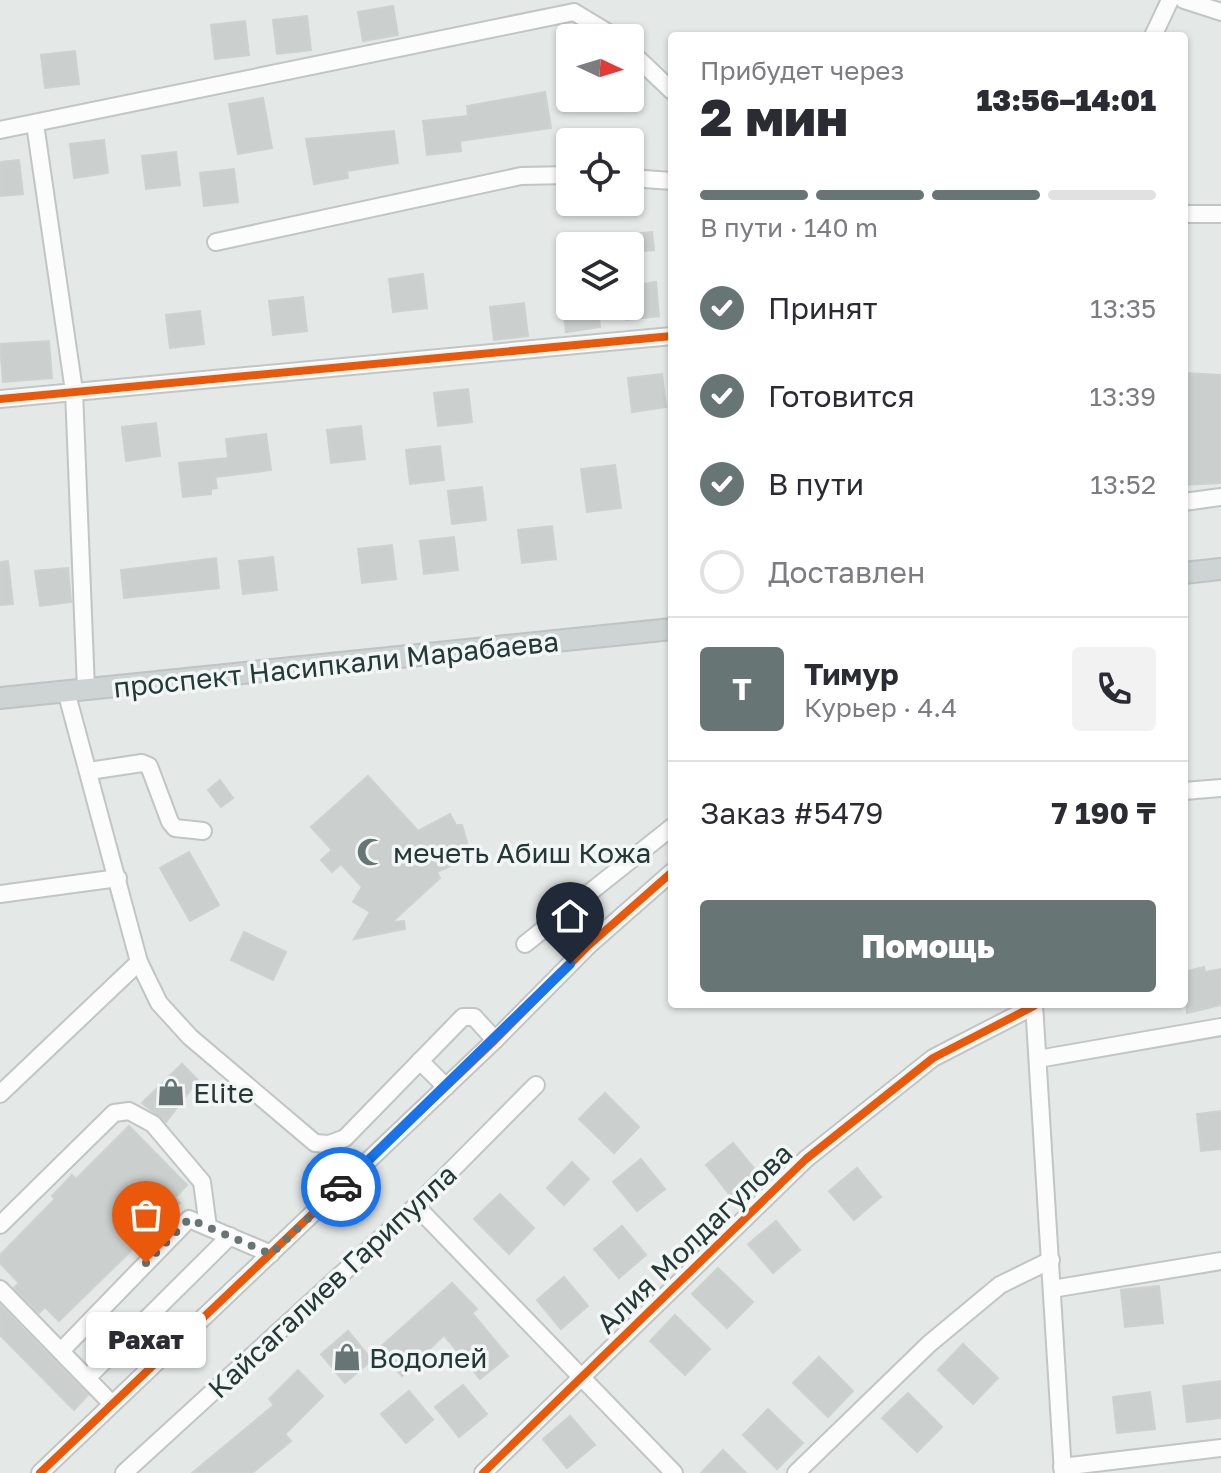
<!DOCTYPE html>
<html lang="ru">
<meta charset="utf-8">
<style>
body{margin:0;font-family:"Golos Text",sans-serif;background:#f2f2f3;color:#2b2b33;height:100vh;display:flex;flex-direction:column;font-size:30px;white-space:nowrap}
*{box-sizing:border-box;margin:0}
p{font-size:26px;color:#7c7c81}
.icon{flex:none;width:44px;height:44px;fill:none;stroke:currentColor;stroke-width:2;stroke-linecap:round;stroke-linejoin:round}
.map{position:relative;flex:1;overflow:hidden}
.panel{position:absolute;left:668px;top:32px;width:520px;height:976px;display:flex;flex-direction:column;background:#fff;border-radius:8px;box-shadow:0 2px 6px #0004}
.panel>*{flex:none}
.needle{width:52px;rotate:94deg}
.controls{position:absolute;left:556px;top:24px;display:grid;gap:16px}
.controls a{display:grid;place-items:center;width:88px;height:88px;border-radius:8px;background:#fff;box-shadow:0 2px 6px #0004;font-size:40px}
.pin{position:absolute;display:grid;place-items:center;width:68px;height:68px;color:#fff;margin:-82px -34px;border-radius:50% 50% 50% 0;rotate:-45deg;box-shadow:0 0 8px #0007}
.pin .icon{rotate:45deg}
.courier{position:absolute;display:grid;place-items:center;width:80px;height:80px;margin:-40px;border:6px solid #1a73e8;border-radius:50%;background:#fff;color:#222;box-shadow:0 2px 10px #0007}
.bubble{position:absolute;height:56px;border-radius:8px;background:#fff;box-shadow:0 2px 6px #0004;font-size:26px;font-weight:800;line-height:56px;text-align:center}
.overview em{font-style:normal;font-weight:800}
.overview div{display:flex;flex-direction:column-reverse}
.overview{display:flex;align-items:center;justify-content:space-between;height:136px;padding:0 32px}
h1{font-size:52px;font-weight:800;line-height:60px}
.bar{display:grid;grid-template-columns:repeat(4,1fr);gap:12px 8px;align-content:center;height:96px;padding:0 32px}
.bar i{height:10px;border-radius:6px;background:#e1e1e2}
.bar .active{background:#677675}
.bar p{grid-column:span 4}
.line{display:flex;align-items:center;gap:20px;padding:0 32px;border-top:2px solid #e1e1e2}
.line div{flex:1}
.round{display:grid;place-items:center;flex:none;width:84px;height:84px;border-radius:8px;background:#f2f2f3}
ol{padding:0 32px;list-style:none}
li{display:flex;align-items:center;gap:24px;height:88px}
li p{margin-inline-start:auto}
li .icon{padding:8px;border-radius:50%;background:#677675;color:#fff;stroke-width:4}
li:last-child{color:#7c7c81}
li i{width:44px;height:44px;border:4px solid #e1e1e2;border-radius:50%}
.primary-button{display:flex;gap:16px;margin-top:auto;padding:16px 32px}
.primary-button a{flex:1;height:92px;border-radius:8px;background:#677675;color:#fff;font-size:32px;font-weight:800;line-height:92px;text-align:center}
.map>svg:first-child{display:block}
</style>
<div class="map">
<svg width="1221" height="1473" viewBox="0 0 1221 1473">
<rect width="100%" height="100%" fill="#e4e8e7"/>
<g fill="#cbd0ce" stroke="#cdd1d0" stroke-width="2">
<path d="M393,6L398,35L363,41L358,12Z"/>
<path d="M307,16L311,50L277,54L273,20Z"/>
<path d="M245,21L249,55L215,59L211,25Z"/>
<path d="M75,51L79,84L45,88L41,55Z"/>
<path d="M545,92L551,128L460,141L461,151L427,155L423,121L468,116L467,106Z"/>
<path d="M263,98L272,148L238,154L229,104Z"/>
<path d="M394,131L398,163L347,171L348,178L314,184L306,139Z"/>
<path d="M104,140L108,173L74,178L70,144Z"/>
<path d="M176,152L180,185L146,189L142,156Z"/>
<path d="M19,160L23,194L0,196V162Z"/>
<path d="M234,169L238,202L204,206L200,173Z"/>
<path d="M652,232L654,250L630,252V246H598V237Z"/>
<path d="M423,274L427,308L393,312L389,279Z"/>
<path d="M656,282L659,316L626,320L624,306H630V286Z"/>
<path d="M303,297L307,331L273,335L269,301Z"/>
<path d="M524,303L528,336L494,340L490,307Z"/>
<path d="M563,306H598L600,327L566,332Z"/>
<path d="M200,311L204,344L170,348L166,315Z"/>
<path d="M49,341L52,378L3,382L0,344Z"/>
<path d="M1184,373L1221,375V483L1184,485Z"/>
<path d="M662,374L666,407L632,412L628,378Z"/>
<path d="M468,389L472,422L438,426L434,393Z"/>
<path d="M156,423L160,456L126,461L122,427Z"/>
<path d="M361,426L365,459L331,463L327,430Z"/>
<path d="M266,434L271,470L215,477L217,488L211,489V494L183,497L179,463L228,458L226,439Z"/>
<path d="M440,446L444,480L410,484L406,450Z"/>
<path d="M615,465L621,508L587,512L581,469Z"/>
<path d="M482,487L486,520L452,524L448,491Z"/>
<path d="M552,526L556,559L522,563L518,530Z"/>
<path d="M454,537L458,570L424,574L420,541Z"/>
<path d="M392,545L396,579L362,583L358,549Z"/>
<path d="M273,557L277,590L243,594L239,561Z"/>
<path d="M216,558L219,588L124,598L121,570Z"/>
<path d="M8,561L13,604L0,605V562Z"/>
<path d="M68,568L71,602L40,606L35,571Z"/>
<path d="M368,776L418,831L450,814L456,825H462L471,857L437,872L440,878L392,922L404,921L405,929L354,939L370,912L353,902L362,887L341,864L332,872L321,860L332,850L311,827Z"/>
<path d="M220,780L233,798L221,807L208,790Z"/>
<path d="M189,852L219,905L190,921L160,868Z"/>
<path d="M244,932L286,952L273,980L231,960Z"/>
<path d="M1204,967L1205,972L1221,969V1005L1187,1013L1184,972Z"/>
<path d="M182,1064L198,1080L166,1122L142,1103Z"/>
<path d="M605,1093L639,1127L614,1153L579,1119Z"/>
<path d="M1221,1111V1149L1201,1151L1197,1114Z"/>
<path d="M129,1126L187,1185L175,1198L180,1203L59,1321L45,1307L39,1313L14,1288L19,1283L0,1263V1255L55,1199L52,1196L72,1175L76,1179Z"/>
<path d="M733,1143L757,1172L730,1195L706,1165Z"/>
<path d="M641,1159L665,1189L637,1211L613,1182Z"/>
<path d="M572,1162L589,1179L564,1205L547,1188Z"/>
<path d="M857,1168L881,1197L854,1220L829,1191Z"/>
<path d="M500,1194L534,1228L509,1254L474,1219Z"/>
<path d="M776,1221L800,1250L773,1273L748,1244Z"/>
<path d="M622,1226L646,1255L619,1278L594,1249Z"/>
<path d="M718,1268L753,1302L727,1328L692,1294Z"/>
<path d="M564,1277L588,1306L561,1329L537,1300Z"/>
<path d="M452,1283L477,1309L472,1313L508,1356L480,1379L444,1335L402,1376L377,1350Z"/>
<path d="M1159,1286L1163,1323L1125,1327L1121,1290Z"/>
<path d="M0,1305L88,1395L74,1410L0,1335Z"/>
<path d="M675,1315L710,1349L685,1375L650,1341Z"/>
<path d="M348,1331L372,1360L345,1383L321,1354Z"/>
<path d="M963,1344L998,1378L973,1404L938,1370Z"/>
<path d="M819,1357L853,1391L828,1417L793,1383Z"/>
<path d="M298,1370L323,1396L285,1434L291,1441L252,1473H192L274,1405L269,1399Z"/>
<path d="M1221,1381V1418L1187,1422L1183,1386Z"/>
<path d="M463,1385L487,1414L459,1437L435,1407Z"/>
<path d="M409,1391L433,1420L406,1443L381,1414Z"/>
<path d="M1150,1392L1155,1429L1117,1433L1113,1397Z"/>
<path d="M908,1393L942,1427L917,1452L882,1418Z"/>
<path d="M768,1409L803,1443L777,1469L743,1435Z"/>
<path d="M570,1416L595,1445L567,1468L543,1439Z"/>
<path d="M723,1450L746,1473H701Z"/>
</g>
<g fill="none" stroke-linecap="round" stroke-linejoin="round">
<defs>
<g id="minor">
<path d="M1184,0L1221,12"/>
<path d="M1153,36L1170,0"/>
<path d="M630,51L672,91"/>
<path d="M35,124L74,391L86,689"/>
<path d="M0,130L574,12L617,38"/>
<path d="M630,178L672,181"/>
<path d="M1184,214H1221"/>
<path d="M216,242L521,176L570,175"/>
<path d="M0,399L672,336"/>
<path d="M1184,502L1221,497"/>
<path d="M66,691L139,962L159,1003L190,1037L315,1143L329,1144L345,1138L463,1017H474L495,1040"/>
<path d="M89,771L142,763L149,766L170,822L175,828L203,831"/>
<path d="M1184,791L1221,788"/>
<path d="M0,894L118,878"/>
<path d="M565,913L589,945"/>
<path d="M525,944L672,827"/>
<path d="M1034,1004L1063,1473"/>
<path d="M1038,1059L1221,1027"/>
<path d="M420,1061L446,1087"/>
<path d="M0,1094L139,962"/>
<path d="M416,1206L674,1473"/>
<path d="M0,1225L114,1113L129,1111L153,1124L202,1182L208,1227"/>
<path d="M0,1289L112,1404"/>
<path d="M1052,1289L1221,1261"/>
<path d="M61,1351L189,1219L271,1254"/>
<path d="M87,1378L230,1236"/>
<path d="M1062,1467L1221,1448"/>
<path d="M40,1473L495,1040L589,945L672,872"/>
<path d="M124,1473L416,1206L536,1085"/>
<path d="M483,1473L806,1159L933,1058L1034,1006"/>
<path d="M796,1473L929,1344L1000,1285L1051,1260"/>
</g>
<g id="major">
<path d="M1184,573L1221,569"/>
<path d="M0,698L672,629"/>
</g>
</defs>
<use href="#minor" stroke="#c1c5c4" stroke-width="20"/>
<use href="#major" stroke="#bdc4c3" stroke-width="24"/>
<use href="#minor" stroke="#fbfcfb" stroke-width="16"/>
<use href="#major" stroke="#ced4d3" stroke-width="20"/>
<defs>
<g id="cycleway">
<path d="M0,399L672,336"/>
<path d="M40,1473L495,1040L589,945L672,872"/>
<path d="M483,1473L806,1159L933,1058L1034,1006"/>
</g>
</defs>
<use href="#cycleway" stroke="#f2f7f6" stroke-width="13"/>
<use href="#cycleway" stroke="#e8590c" stroke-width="8"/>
</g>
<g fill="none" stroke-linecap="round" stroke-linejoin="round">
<path stroke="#677675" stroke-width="8" stroke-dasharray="0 14.4" d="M146,1263L189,1219L271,1254L341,1187"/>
<path stroke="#1a73e8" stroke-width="10" d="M341,1187L570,964"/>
</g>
<defs>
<symbol id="mosque-bare" viewBox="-9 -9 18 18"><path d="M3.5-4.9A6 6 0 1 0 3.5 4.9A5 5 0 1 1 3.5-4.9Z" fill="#677675" stroke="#f2f7f6" stroke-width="2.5" paint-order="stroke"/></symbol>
<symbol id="shop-bare" viewBox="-9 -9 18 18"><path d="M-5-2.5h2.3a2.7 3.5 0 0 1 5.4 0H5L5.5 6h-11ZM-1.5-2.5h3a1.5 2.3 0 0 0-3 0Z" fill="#677675" stroke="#f2f7f6" stroke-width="2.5" paint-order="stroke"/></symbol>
</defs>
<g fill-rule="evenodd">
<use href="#mosque-bare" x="351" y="832" width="40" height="40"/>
<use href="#shop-bare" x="151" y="1072" width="40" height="40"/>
<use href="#shop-bare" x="327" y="1337" width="40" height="40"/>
</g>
<g text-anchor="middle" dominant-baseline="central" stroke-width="7" stroke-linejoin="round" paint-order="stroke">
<g font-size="28" fill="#243937" stroke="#f2f7f6">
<text transform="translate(336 664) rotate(-6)">проспект Насипкали Марабаева</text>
<text transform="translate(694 1238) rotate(-44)">Алия Молдагулова</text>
<text transform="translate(332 1281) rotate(-43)">Кайсагалиев Гарипулла</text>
</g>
<g font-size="28" fill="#243937" stroke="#f2f7f6" text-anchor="start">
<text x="393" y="852">мечеть Абиш Кожа</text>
<text x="193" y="1092">Elite</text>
<text x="369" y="1357">Водолей</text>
</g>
</g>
</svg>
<div class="controls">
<a><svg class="needle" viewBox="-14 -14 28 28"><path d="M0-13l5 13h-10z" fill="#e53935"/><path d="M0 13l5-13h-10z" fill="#7c7c81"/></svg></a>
<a><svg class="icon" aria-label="locate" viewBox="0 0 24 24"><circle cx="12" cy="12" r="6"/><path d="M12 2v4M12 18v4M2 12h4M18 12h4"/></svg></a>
<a><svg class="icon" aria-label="layers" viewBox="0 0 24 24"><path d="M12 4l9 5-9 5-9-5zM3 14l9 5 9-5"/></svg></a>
</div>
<div class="pin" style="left:146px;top:1263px;background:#ea580c"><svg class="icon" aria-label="bag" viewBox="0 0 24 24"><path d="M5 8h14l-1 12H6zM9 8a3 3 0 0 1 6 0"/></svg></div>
<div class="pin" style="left:570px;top:964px;background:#1f2937"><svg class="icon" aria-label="home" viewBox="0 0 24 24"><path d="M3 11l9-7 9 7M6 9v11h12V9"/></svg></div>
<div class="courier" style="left:341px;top:1187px"><svg class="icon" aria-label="car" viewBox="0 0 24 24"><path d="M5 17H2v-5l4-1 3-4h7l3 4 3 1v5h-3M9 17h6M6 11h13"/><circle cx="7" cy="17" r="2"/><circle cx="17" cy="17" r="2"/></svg></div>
<div class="bubble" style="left:86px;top:1312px;width:120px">Рахат</div>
<section class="panel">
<div class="overview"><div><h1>2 мин</h1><p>Прибудет через</p></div><em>13:56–14:01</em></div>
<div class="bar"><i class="active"></i><i class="active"></i><i class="active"></i><i></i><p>В пути · 140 m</p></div>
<ol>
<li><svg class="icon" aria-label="check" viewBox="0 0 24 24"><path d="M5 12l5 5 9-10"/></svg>Принят<p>13:35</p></li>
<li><svg class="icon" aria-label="check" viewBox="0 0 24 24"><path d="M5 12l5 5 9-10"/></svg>Готовится<p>13:39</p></li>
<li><svg class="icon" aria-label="check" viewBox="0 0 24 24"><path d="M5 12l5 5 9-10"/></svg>В пути<p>13:52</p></li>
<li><i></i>Доставлен</li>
</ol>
<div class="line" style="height:144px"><b class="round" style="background:#677675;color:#fff">Т</b><div><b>Тимур</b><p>Курьер · 4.4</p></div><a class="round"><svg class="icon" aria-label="phone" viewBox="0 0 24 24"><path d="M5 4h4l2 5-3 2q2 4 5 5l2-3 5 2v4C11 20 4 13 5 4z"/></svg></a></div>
<div class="line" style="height:104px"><div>Заказ #5479</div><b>7 190 ₸</b></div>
<div class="primary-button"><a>Помощь</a></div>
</section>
</div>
